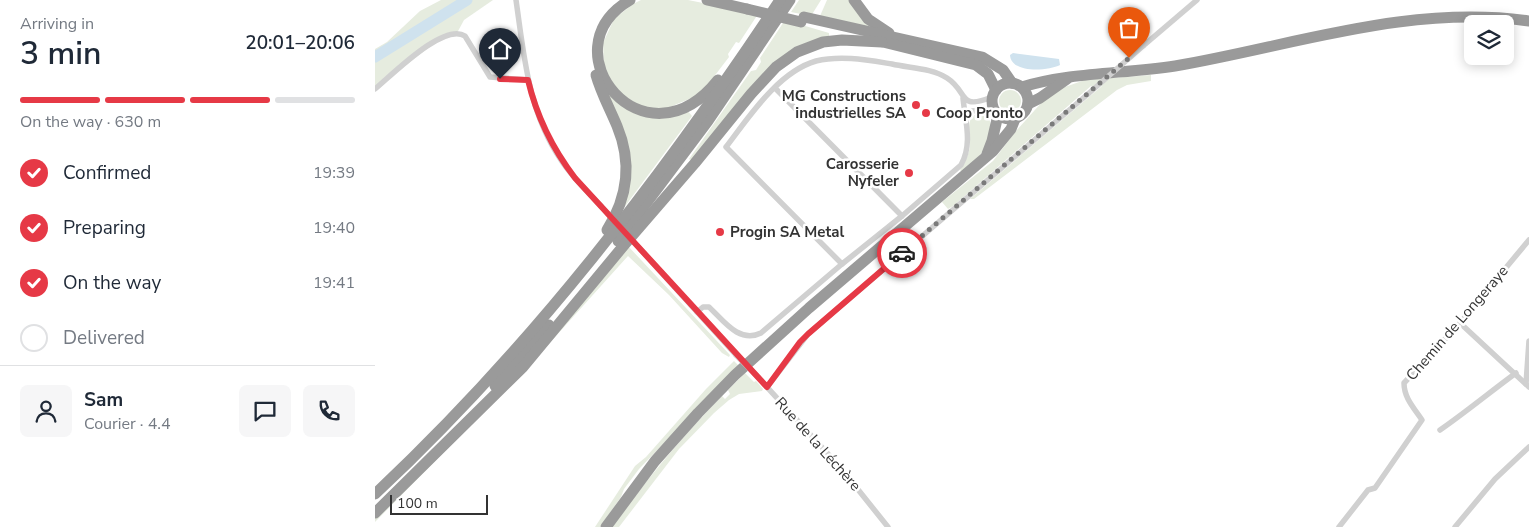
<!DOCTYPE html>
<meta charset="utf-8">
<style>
body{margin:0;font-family:"Nunito Sans",sans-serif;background:#f6f6f7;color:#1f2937;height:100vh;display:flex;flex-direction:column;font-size:19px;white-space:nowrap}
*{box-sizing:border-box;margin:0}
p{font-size:16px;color:#747a83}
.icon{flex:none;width:28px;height:28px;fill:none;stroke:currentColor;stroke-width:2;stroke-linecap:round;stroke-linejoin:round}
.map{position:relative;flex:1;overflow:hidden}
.details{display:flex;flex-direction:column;background:#fff;width:375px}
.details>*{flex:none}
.tools{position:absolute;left:1089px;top:15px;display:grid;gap:10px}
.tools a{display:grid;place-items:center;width:50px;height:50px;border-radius:8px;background:#fff;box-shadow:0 2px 12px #0003;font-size:25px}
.scale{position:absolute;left:15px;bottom:12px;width:98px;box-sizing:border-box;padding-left:5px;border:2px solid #333;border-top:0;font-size:14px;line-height:18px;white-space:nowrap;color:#333;-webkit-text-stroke:4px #fff;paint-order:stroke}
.pin{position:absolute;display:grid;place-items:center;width:42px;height:42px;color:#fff;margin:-51px -21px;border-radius:50% 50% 50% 0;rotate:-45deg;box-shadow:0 0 5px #0007}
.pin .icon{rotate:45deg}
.courier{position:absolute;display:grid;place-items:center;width:50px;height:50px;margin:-25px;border:4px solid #e63946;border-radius:50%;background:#fff;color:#222;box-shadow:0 1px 6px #0007}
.head em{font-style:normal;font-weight:600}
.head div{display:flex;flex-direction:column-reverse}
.head{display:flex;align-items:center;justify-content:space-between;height:85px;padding:0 20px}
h1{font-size:32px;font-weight:600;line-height:38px}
.bar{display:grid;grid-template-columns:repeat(4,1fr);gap:8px 5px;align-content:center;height:60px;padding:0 20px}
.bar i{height:6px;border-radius:4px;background:#e0e1e3}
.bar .selected{background:#e63946}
.bar p{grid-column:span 4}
.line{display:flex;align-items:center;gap:12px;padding:0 20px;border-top:1px solid #e0e1e3}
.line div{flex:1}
.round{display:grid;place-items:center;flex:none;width:52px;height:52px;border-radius:8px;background:#f6f6f7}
ol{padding:0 20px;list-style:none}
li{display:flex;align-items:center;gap:15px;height:55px}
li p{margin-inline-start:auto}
li .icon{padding:5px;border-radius:50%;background:#e63946;color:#fff;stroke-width:4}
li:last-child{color:#747a83}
li i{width:28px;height:28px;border:2px solid #e0e1e3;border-radius:50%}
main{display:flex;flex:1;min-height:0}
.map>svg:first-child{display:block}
</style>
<main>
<section class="details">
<div class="head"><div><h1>3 min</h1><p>Arriving in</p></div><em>20:01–20:06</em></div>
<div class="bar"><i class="selected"></i><i class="selected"></i><i class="selected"></i><i></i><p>On the way · 630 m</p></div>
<ol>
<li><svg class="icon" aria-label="check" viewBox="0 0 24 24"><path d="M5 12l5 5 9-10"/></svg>Confirmed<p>19:39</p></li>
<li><svg class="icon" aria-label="check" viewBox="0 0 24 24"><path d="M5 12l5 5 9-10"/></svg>Preparing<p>19:40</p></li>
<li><svg class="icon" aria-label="check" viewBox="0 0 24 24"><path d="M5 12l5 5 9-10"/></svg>On the way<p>19:41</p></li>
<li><i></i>Delivered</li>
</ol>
<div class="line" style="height:90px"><a class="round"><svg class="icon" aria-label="person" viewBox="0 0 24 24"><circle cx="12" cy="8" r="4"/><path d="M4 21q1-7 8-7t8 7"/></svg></a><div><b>Sam</b><p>Courier · 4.4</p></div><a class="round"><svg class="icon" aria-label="chat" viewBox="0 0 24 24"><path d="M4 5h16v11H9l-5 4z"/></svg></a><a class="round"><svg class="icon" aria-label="phone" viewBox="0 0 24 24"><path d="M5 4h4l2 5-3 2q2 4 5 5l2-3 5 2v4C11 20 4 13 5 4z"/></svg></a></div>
</section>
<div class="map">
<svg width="1154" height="527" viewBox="0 0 1154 527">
<rect width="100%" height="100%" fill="#fff"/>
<g fill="#e6ecdf">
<path d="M66,0H118L89,20L82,33L66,38L0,89V49L12,42L45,11Z"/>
<path d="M266,0H313L383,14L364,43L361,42L353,54L354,57L331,87L319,97L290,109L265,106L242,91L229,68L228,43L239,19L258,4Z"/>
<path d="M424,0H446L436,16L416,12Z"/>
<path d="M452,0H476L501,29L445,16Z"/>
<path d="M410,20L454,33V38L429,45L317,161L314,159L376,71L381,70L386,62L385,58Z"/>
<path d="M776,75V81L752,85L742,90L599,199H595L727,86H716L578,206L573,209L567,202L618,161L641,131L668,101L684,89L710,80Z"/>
<path d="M227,81L246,104L312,110L317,116L245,213L254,174Z"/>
<circle cx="635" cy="101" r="11"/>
<path d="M606,113C621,117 616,137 610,148C605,157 594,165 587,172L585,170C590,163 593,156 595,147C596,135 588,115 606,113Z"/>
<path d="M253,246L355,355L354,357L347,353L294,295L253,256L153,367L0,522V517Z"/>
<path d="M359,361L364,366L264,469L249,489L246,497L225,527H220L260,466L271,457L331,389Z"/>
<path d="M370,373L379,382L381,381L388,389L387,391L364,394L354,400L339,413L304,449L244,527H237C271,480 307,437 347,396L350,399L355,394L353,390Z"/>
</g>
<path fill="#cfe2ee" d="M638,53L684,59L685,65C673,71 636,74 635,55Z"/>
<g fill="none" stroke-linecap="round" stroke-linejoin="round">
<path stroke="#cfe2ee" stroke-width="11" d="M0,57L92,0"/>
<g stroke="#d0d0d0" stroke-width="5.5">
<path d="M141,0C149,55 153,112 186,160C197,177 212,191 226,206"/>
<path d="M768,46L822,0"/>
<path d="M400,88L527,216"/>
<path d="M0,89C17,75 69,22 90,36L115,77L153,80"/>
<path d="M588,98C590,120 598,144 586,165L527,216L467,264L351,147C374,117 403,72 441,61C466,55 492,60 517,64C534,68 557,68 572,78C594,92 582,111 617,97"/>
<path d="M592,116L597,111L618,109"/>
<path d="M266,250L361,355"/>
<path d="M322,312L328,307H334C348,320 364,344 386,333L467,264"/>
<path d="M1085,323L1154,387"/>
<path d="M381,375L465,467L513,527"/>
<path d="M1151,384L1154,341"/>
<path d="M392,387L433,334L713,94"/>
<path d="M1065,430C1091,412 1115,392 1141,373"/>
<path d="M964,527L993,490L1000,488L1047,420C1039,408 1029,398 1029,383L1085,323L1154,240"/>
<path d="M1080,527L1120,479L1154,447"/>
</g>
<g stroke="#9a9a9a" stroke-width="11">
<path d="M255,0C170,50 270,172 343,80"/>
<path d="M332,0L372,9"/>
<path d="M479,0L493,19L514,33"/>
<path d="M429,17L607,57L628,70L637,83"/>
<path d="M508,42L601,65L613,74L621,90"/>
<path d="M221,75C226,93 235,109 242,126C257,162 253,197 232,230"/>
<circle cx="635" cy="101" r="18"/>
<path d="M647,87C697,72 749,74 800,66C917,46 1033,4 1154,21"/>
<path d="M653,104L665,98L692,79"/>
<path d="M612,154L617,141L623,115"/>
<path d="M243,241L333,121L415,0"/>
<path d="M120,386L174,325"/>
<path d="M0,494C156,348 287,178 405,0"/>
<path d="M0,513L148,367L250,244L320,163L376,94L401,67L422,52L448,42L467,40L507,42"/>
<path d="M231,527L280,461L323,413L360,375L434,308L618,151L636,129L640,119"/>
</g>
<g stroke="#d0d0d0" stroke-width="5.5">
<path d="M713,94L768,46"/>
<path d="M226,206L266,250"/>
<path d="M361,355L381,375"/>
</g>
<path stroke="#9a9a9a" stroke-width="11" d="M372,9L426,22"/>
</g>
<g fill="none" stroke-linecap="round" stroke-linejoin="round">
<path stroke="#7a7a7a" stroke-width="5" stroke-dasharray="0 9" d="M527,253L754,58"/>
<path stroke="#e63946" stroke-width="6" d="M125,79L153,80C162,118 177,148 200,178L392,387L425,342L433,334L527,253"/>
</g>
<g fill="#e63946" stroke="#fff" stroke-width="2">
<circle cx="541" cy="105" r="5"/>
<circle cx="551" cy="113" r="5"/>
<circle cx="534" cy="173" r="5"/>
<circle cx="345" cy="232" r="5"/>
</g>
<g text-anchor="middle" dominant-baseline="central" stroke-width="5" stroke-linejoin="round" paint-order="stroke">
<g font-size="15" font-weight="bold" fill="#333" stroke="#fff" text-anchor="end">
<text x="531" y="96">MG Constructions<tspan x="531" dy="17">industrielles SA</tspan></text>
<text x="561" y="113" text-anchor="start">Coop Pronto</text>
<text x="524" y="164">Carosserie<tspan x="524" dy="17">Nyfeler</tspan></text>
<text x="355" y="232" text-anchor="start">Progin SA Metal</text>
</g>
<g font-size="15" fill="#333" stroke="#fff">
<text transform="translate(1082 323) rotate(-49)">Chemin de Longeraye</text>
<text transform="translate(443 444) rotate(48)">Rue de la Léchère</text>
</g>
</g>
</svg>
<div class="tools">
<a><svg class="icon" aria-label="layers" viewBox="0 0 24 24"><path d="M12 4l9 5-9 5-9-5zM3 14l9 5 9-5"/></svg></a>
</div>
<div class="scale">100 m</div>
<div class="pin" style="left:754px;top:58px;background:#ea580c"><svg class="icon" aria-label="bag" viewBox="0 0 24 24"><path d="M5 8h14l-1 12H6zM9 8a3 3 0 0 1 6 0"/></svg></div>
<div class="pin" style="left:125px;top:79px;background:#1f2937"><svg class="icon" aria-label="home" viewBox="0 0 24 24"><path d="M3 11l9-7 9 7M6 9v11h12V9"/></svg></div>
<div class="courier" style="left:527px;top:253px"><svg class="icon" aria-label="car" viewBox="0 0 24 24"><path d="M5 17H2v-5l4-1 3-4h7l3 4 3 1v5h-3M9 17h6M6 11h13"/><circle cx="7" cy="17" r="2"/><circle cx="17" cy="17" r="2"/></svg></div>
</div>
</main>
